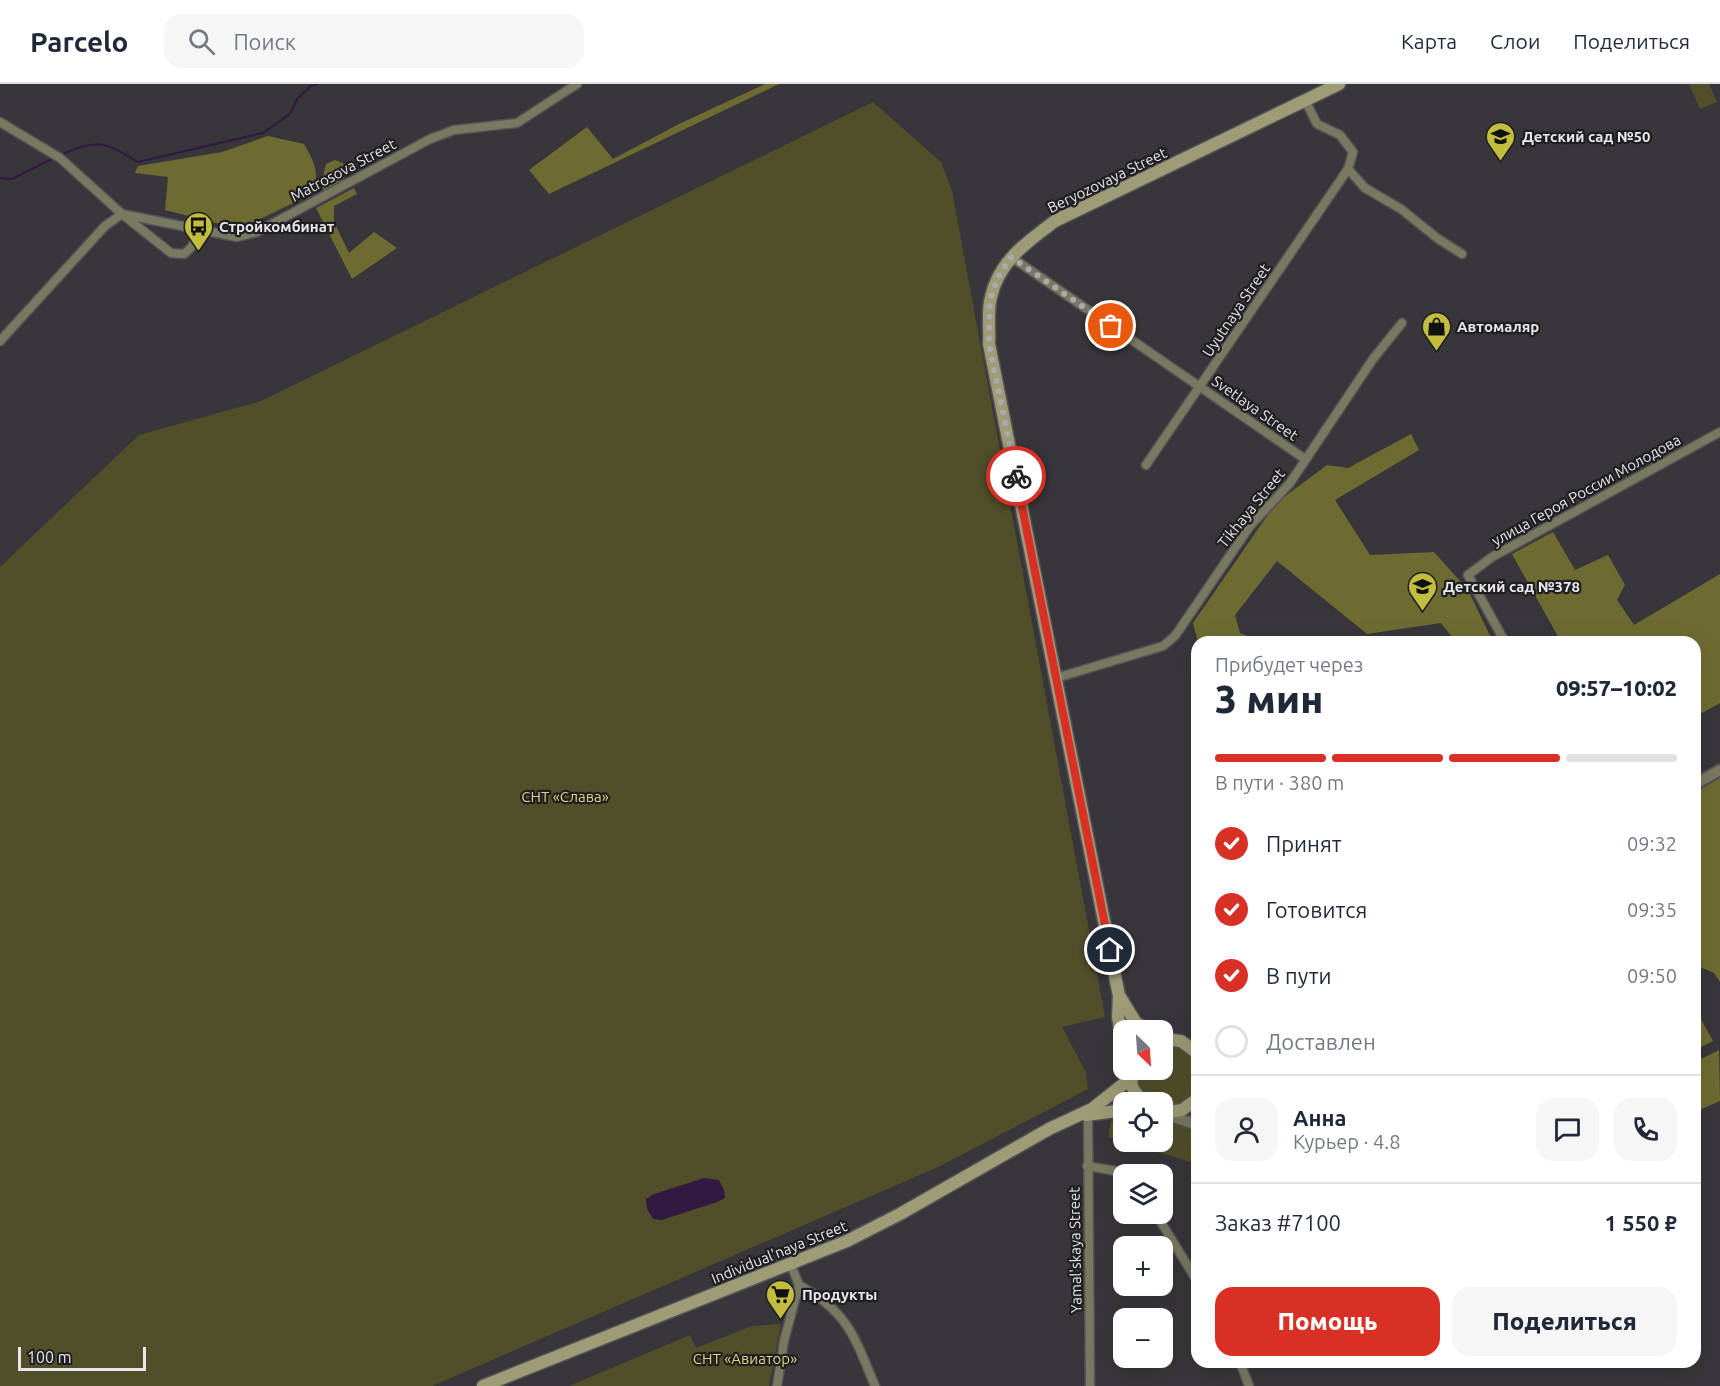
<!DOCTYPE html>
<html lang="ru">
<meta charset="utf-8">
<style>
body{margin:0;font-family:Ubuntu,sans-serif;background:#f6f6f7;color:#1f2937;height:100vh;display:flex;flex-direction:column;font-size:22px;white-space:nowrap}
*{box-sizing:border-box;margin:0}
p{font-size:20px;color:#747a83}
.icon{flex:none;width:33px;height:33px;fill:none;stroke:currentColor;stroke-width:2;stroke-linecap:round;stroke-linejoin:round}
.map{position:relative;flex:1;overflow:hidden}
.side{position:absolute;left:1191px;top:552px;width:510px;height:732px;display:flex;flex-direction:column;background:#fff;border-radius:18px;box-shadow:0 6px 24px #0002}
.side>*{flex:none}
.needle{width:39px;rotate:155deg}
.tools{position:absolute;left:1113px;top:936px;display:grid;gap:12px}
.tools a{display:grid;place-items:center;width:60px;height:60px;border-radius:12px;background:#fff;box-shadow:0 6px 24px #0002;font-size:30px}
.scale{position:absolute;left:18px;bottom:15px;width:128px;box-sizing:border-box;padding-left:6px;border:3px solid #e9e7ea;border-top:0;font-size:16px;line-height:21px;white-space:nowrap;color:#e9e7ea;-webkit-text-stroke:4px #1f1e20;paint-order:stroke}
.pin{position:absolute;display:grid;place-items:center;width:51px;height:51px;color:#fff;margin:-26px;border:3px solid #fff;border-radius:50%;box-shadow:0 2px 6px #0007}
.courier{position:absolute;display:grid;place-items:center;width:60px;height:60px;margin:-30px;border:4px solid #d93025;border-radius:50%;background:#fff;color:#222;box-shadow:0 2px 8px #0007}
.overview em{font-style:normal;font-weight:800}
.overview div{display:flex;flex-direction:column-reverse}
.overview{display:flex;align-items:center;justify-content:space-between;height:102px;padding:0 24px}
h1{font-size:39px;font-weight:800;line-height:45px}
.bar{display:grid;grid-template-columns:repeat(4,1fr);gap:9px 6px;align-content:center;height:72px;padding:0 24px}
.bar i{height:8px;border-radius:4px;background:#e0e1e3}
.bar .selected{background:#d93025}
.bar p{grid-column:span 4}
.line{display:flex;align-items:center;gap:15px;padding:0 24px;border-top:2px solid #e0e1e3}
.line div{flex:1}
.round{display:grid;place-items:center;flex:none;width:63px;height:63px;border-radius:18px;background:#f6f6f7}
ol{padding:0 24px;list-style:none}
li{display:flex;align-items:center;gap:18px;height:66px}
li p{margin-inline-start:auto}
li .icon{padding:6px;border-radius:50%;background:#d93025;color:#fff;stroke-width:4}
li:last-child{color:#747a83}
li i{width:33px;height:33px;border:3px solid #e0e1e3;border-radius:50%}
.action{display:flex;gap:12px;margin-top:auto;padding:12px 24px}
.action a{flex:1;height:69px;border-radius:18px;background:#d93025;color:#fff;font-size:24px;font-weight:800;line-height:69px;text-align:center}
.action a+a{background:#f6f6f7;color:#1f2937}
header{display:flex;align-items:center;gap:36px;box-sizing:border-box;height:84px;padding:0 30px;background:#fff;border-bottom:2px solid #e0e1e3}
header strong{font-size:28px}
nav{display:flex;gap:33px;margin-inline-start:auto;font-size:21px}
.search{width:420px;height:54px;background:#f6f6f7;display:flex;align-items:center;gap:15px;box-sizing:border-box;padding:0 21px;border-radius:18px;color:#747a83;font-size:22px}
.map>svg:first-child{display:block}
</style>
<header>
<strong>Parcelo</strong>
<div class="search"><svg class="icon" aria-label="search" viewBox="0 0 24 24"><circle cx="10" cy="10" r="6"/><path d="M15 15l6 6"/></svg>Поиск</div>
<nav><a>Карта</a><a>Слои</a><a>Поделиться</a></nav>
</header>
<div class="map">
<svg width="1720" height="1302" viewBox="0 0 1720 1302">
<rect width="100%" height="100%" fill="#38363a"/>
<g fill="#514f2a">
<path d="M1689,0H1709L1717,18L1700,25Z"/>
<path d="M873,18L941,78L952,107L1105,933L1062,943L1086,989L1088,1005L938,1083L432,1302H0V483L139,351L261,317Z"/>
<path d="M1163,961C1213,963 1207,1025 1163,1022L1162,1018C1143,1018 1135,1004 1137,986H1162Z"/>
<path d="M1111,1037L1123,1038L1124,1058H1162L1163,1040L1171,1039L1197,1047V1080L1108,1053Z"/>
<path d="M781,1240L769,1302H569L690,1251L696,1264L752,1242Z"/>
</g>
<g fill="#6e6b32">
<path d="M765,0H779L549,110L529,86L587,43L613,75L679,40Z"/>
<path d="M268,52L304,60C315,80 320,88 312,110L254,138L228,142L165,126L168,93L135,89L138,82L222,68Z"/>
<path d="M335,76L343,79L346,85L343,97L324,107L321,101L326,80Z"/>
<path d="M354,104L357,110L334,122V138L349,169L374,148L397,164L352,195L316,124Z"/>
<path d="M1411,350L1419,366L1335,416L1370,471L1434,468L1468,506L1493,558H1456L1441,539L1367,550L1277,477L1235,531L1240,549L1264,558H1198L1193,539L1276,419L1327,381L1348,384Z"/>
<path d="M1553,448L1575,486L1608,471L1625,501L1617,516L1634,541L1720,490V619L1695,633V558H1561L1512,470Z"/>
<path d="M1720,694V898L1714,889L1695,881V708Z"/>
<path d="M1695,924L1713,957L1695,966Z"/>
<path d="M1719,966L1720,1017L1695,1028V978Z"/>
</g>
<path fill="#311942" d="M704,1094L719,1096L724,1106L725,1114L717,1118L662,1136L653,1135L647,1125L646,1115L654,1110Z"/>
<g fill="none" stroke-linecap="round" stroke-linejoin="round">
<g stroke="#311942" stroke-width="2">
<path d="M61,71C97,53 106,59 138,78L263,49L290,30L297,15L311,2L318,0"/>
<path d="M0,94L12,95L56,73"/>
</g>
<defs>
<g id="minor">
<path d="M1305,16L1317,40L1340,51L1353,68L1348,85L1365,104L1401,125L1437,154L1462,170"/>
<path d="M0,38L60,74L122,130L237,153L257,148L430,55L454,46L517,39L577,0"/>
<path d="M1011,173L1305,375"/>
<path d="M0,257L105,142L122,130L171,169L184,170C194,162 197,157 193,145"/>
<path d="M1146,381L1348,85"/>
<path d="M1505,558L1468,491L1492,473L1720,348"/>
<path d="M1056,594L1163,562L1175,552L1250,442L1290,399L1373,275L1402,239"/>
<path d="M1088,1030L1090,1302"/>
<path d="M1087,1082L1122,1088L1126,1090"/>
<path d="M1156,1130L1197,1197"/>
<path d="M791,1181L799,1201"/>
<path d="M1240,1278L1249,1302"/>
<path d="M777,1302L784,1257L799,1201C849,1229 854,1252 875,1302"/>
</g>
<g id="tertiary">
<path d="M1695,700L1720,686"/>
<path d="M1162,1029L1197,1041"/>
</g>
<g id="secondary">
<path d="M1120,913L1136,939L1150,946"/>
<path d="M1162,955L1181,957L1197,969"/>
<path d="M1124,967L1118,933L1119,912L989,260C990,245 987,228 991,213C999,177 1027,158 1055,137L1339,0"/>
<path d="M1131,990L1132,1003L1142,1018"/>
<path d="M1162,1029L1182,1026L1197,1015"/>
<path d="M1086,1031L1124,1026"/>
<path d="M483,1302L847,1157L900,1130L1049,1045L1092,1025L1131,994"/>
</g>
</defs>
<use href="#minor" stroke="#545256" stroke-width="11"/>
<use href="#tertiary" stroke="#545256" stroke-width="14"/>
<use href="#secondary" stroke="#545256" stroke-width="15"/>
<use href="#minor" stroke="#797860" stroke-width="8"/>
<use href="#tertiary" stroke="#797860" stroke-width="10"/>
<use href="#secondary" stroke="#9d9c76" stroke-width="12"/>
</g>
<g fill="none" stroke-linecap="round" stroke-linejoin="round">
<path stroke="#aba9ac" stroke-width="6" stroke-dasharray="0 10.8" d="M1016,392L989,260L990,215L998,193L1011,173L1111,242"/>
<path stroke="#d93025" stroke-width="8" d="M1016,392L1110,866"/>
</g>
<defs>
<symbol id="school-pin" viewBox="-11 -11 22 30"><path d="M0 17L-7.5 6A9.5 9.5 0 1 1 7.5 6Z" fill="#c2bd3f" stroke="#1f1e20"/><path d="M0-5L7-2L0 1L-7-2ZM-4 1L0 2.5L4 1V4Q0 6-4 4Z" fill="#111"/></symbol>
<symbol id="bus-pin" viewBox="-11 -11 22 30"><path d="M0 17L-7.5 6A9.5 9.5 0 1 1 7.5 6Z" fill="#c2bd3f" stroke="#1f1e20"/><path d="M-5-6H5V4H4V6H2V4H-2V6H-4V4H-5ZM-3.5-4V0h7V-4ZM-3.5 1.2v1.5H-2V1.2ZM2 1.2v1.5H3.5V1.2Z" fill="#111"/></symbol>
<symbol id="shop-pin" viewBox="-11 -11 22 30"><path d="M0 17L-7.5 6A9.5 9.5 0 1 1 7.5 6Z" fill="#c2bd3f" stroke="#1f1e20"/><path d="M-5-2.5h2.3a2.7 3.5 0 0 1 5.4 0H5L5.5 6h-11ZM-1.5-2.5h3a1.5 2.3 0 0 0-3 0Z" fill="#111"/></symbol>
<symbol id="supermarket-pin" viewBox="-11 -11 22 30"><path d="M0 17L-7.5 6A9.5 9.5 0 1 1 7.5 6Z" fill="#c2bd3f" stroke="#1f1e20"/><path d="M-6-5.5h2.5l.6 2H6L4.5 2H-2.5L-4.4-4H-6ZM-1.5 3.2a1.3 1.3 0 1 0 .1 0ZM3 3.2a1.3 1.3 0 1 0 .1 0Z" fill="#111"/></symbol>
</defs>
<g fill-rule="evenodd">
<use href="#school-pin" x="1484" y="36" width="33" height="45"/>
<use href="#bus-pin" x="182" y="126" width="33" height="45"/>
<use href="#shop-pin" x="1420" y="226" width="33" height="45"/>
<use href="#school-pin" x="1406" y="486" width="33" height="45"/>
<use href="#supermarket-pin" x="764" y="1194" width="33" height="45"/>
</g>
<g text-anchor="middle" dominant-baseline="central" stroke-width="4.5" stroke-linejoin="round" paint-order="stroke">
<g font-size="15" font-weight="bold" fill="#e9e7ea" stroke="#1f1e20" text-anchor="start">
<text x="1522" y="52">Детский сад №50</text>
<text x="219" y="142">Стройкомбинат</text>
<text x="1457" y="242">Автомаляр</text>
<text x="1443" y="502">Детский сад №378</text>
<text x="802" y="1210">Продукты</text>
</g>
<g font-size="15" fill="#e9e7ea" stroke="#1f1e20">
<text transform="translate(343 86) rotate(-28)">Matrosova Street</text>
<text transform="translate(1107 96) rotate(-26)">Beryozovaya Street</text>
<text transform="translate(1236 226) rotate(-56)">Uyutnaya Street</text>
<text transform="translate(1255 324) rotate(35)">Svetlaya Street</text>
<text transform="translate(1586 406) rotate(-29)">улица Героя России Молодова</text>
<text transform="translate(1251 424) rotate(-51)">Tikhaya Street</text>
<text transform="translate(1075 1166) rotate(-91)">Yamal'skaya Street</text>
<text transform="translate(779 1168) rotate(-22)">Individual'naya Street</text>
</g>
<g font-size="15" fill="#d9d680" stroke="#1f1e20">
<text x="565" y="712">СНТ «Слава»</text>
<text x="745" y="1274">СНТ «Авиатор»</text>
</g>
</g>
</svg>
<div class="tools">
<a><svg class="needle" viewBox="-14 -14 28 28"><path d="M0-13l5 13h-10z" fill="#e53935"/><path d="M0 13l5-13h-10z" fill="#747a83"/></svg></a>
<a><svg class="icon" aria-label="locate" viewBox="0 0 24 24"><circle cx="12" cy="12" r="6"/><path d="M12 2v4M12 18v4M2 12h4M18 12h4"/></svg></a>
<a><svg class="icon" aria-label="layers" viewBox="0 0 24 24"><path d="M12 4l9 5-9 5-9-5zM3 14l9 5 9-5"/></svg></a>
<a>+</a>
<a>−</a>
</div>
<div class="scale">100 m</div>
<div class="pin" style="left:1111px;top:242px;background:#ea580c"><svg class="icon" aria-label="bag" viewBox="0 0 24 24"><path d="M5 8h14l-1 12H6zM9 8a3 3 0 0 1 6 0"/></svg></div>
<div class="pin" style="left:1110px;top:866px;background:#1f2937"><svg class="icon" aria-label="home" viewBox="0 0 24 24"><path d="M3 11l9-7 9 7M6 9v11h12V9"/></svg></div>
<div class="courier" style="left:1016px;top:392px"><svg class="icon" aria-label="bike" viewBox="0 0 24 24"><circle cx="6" cy="16" r="4"/><circle cx="18" cy="16" r="4"/><path d="M6 16l4-8h5l3 8M10 8l3 8H6M13 5h3"/></svg></div>
<section class="side">
<div class="overview"><div><h1>3 мин</h1><p>Прибудет через</p></div><em>09:57–10:02</em></div>
<div class="bar"><i class="selected"></i><i class="selected"></i><i class="selected"></i><i></i><p>В пути · 380 m</p></div>
<ol>
<li><svg class="icon" aria-label="check" viewBox="0 0 24 24"><path d="M5 12l5 5 9-10"/></svg>Принят<p>09:32</p></li>
<li><svg class="icon" aria-label="check" viewBox="0 0 24 24"><path d="M5 12l5 5 9-10"/></svg>Готовится<p>09:35</p></li>
<li><svg class="icon" aria-label="check" viewBox="0 0 24 24"><path d="M5 12l5 5 9-10"/></svg>В пути<p>09:50</p></li>
<li><i></i>Доставлен</li>
</ol>
<div class="line" style="height:108px"><a class="round"><svg class="icon" aria-label="person" viewBox="0 0 24 24"><circle cx="12" cy="8" r="4"/><path d="M4 21q1-7 8-7t8 7"/></svg></a><div><b>Анна</b><p>Курьер · 4.8</p></div><a class="round"><svg class="icon" aria-label="chat" viewBox="0 0 24 24"><path d="M4 5h16v11H9l-5 4z"/></svg></a><a class="round"><svg class="icon" aria-label="phone" viewBox="0 0 24 24"><path d="M5 4h4l2 5-3 2q2 4 5 5l2-3 5 2v4C11 20 4 13 5 4z"/></svg></a></div>
<div class="line" style="height:78px"><div>Заказ #7100</div><b>1 550 ₽</b></div>
<div class="action"><a>Помощь</a><a>Поделиться</a></div>
</section>
</div>
